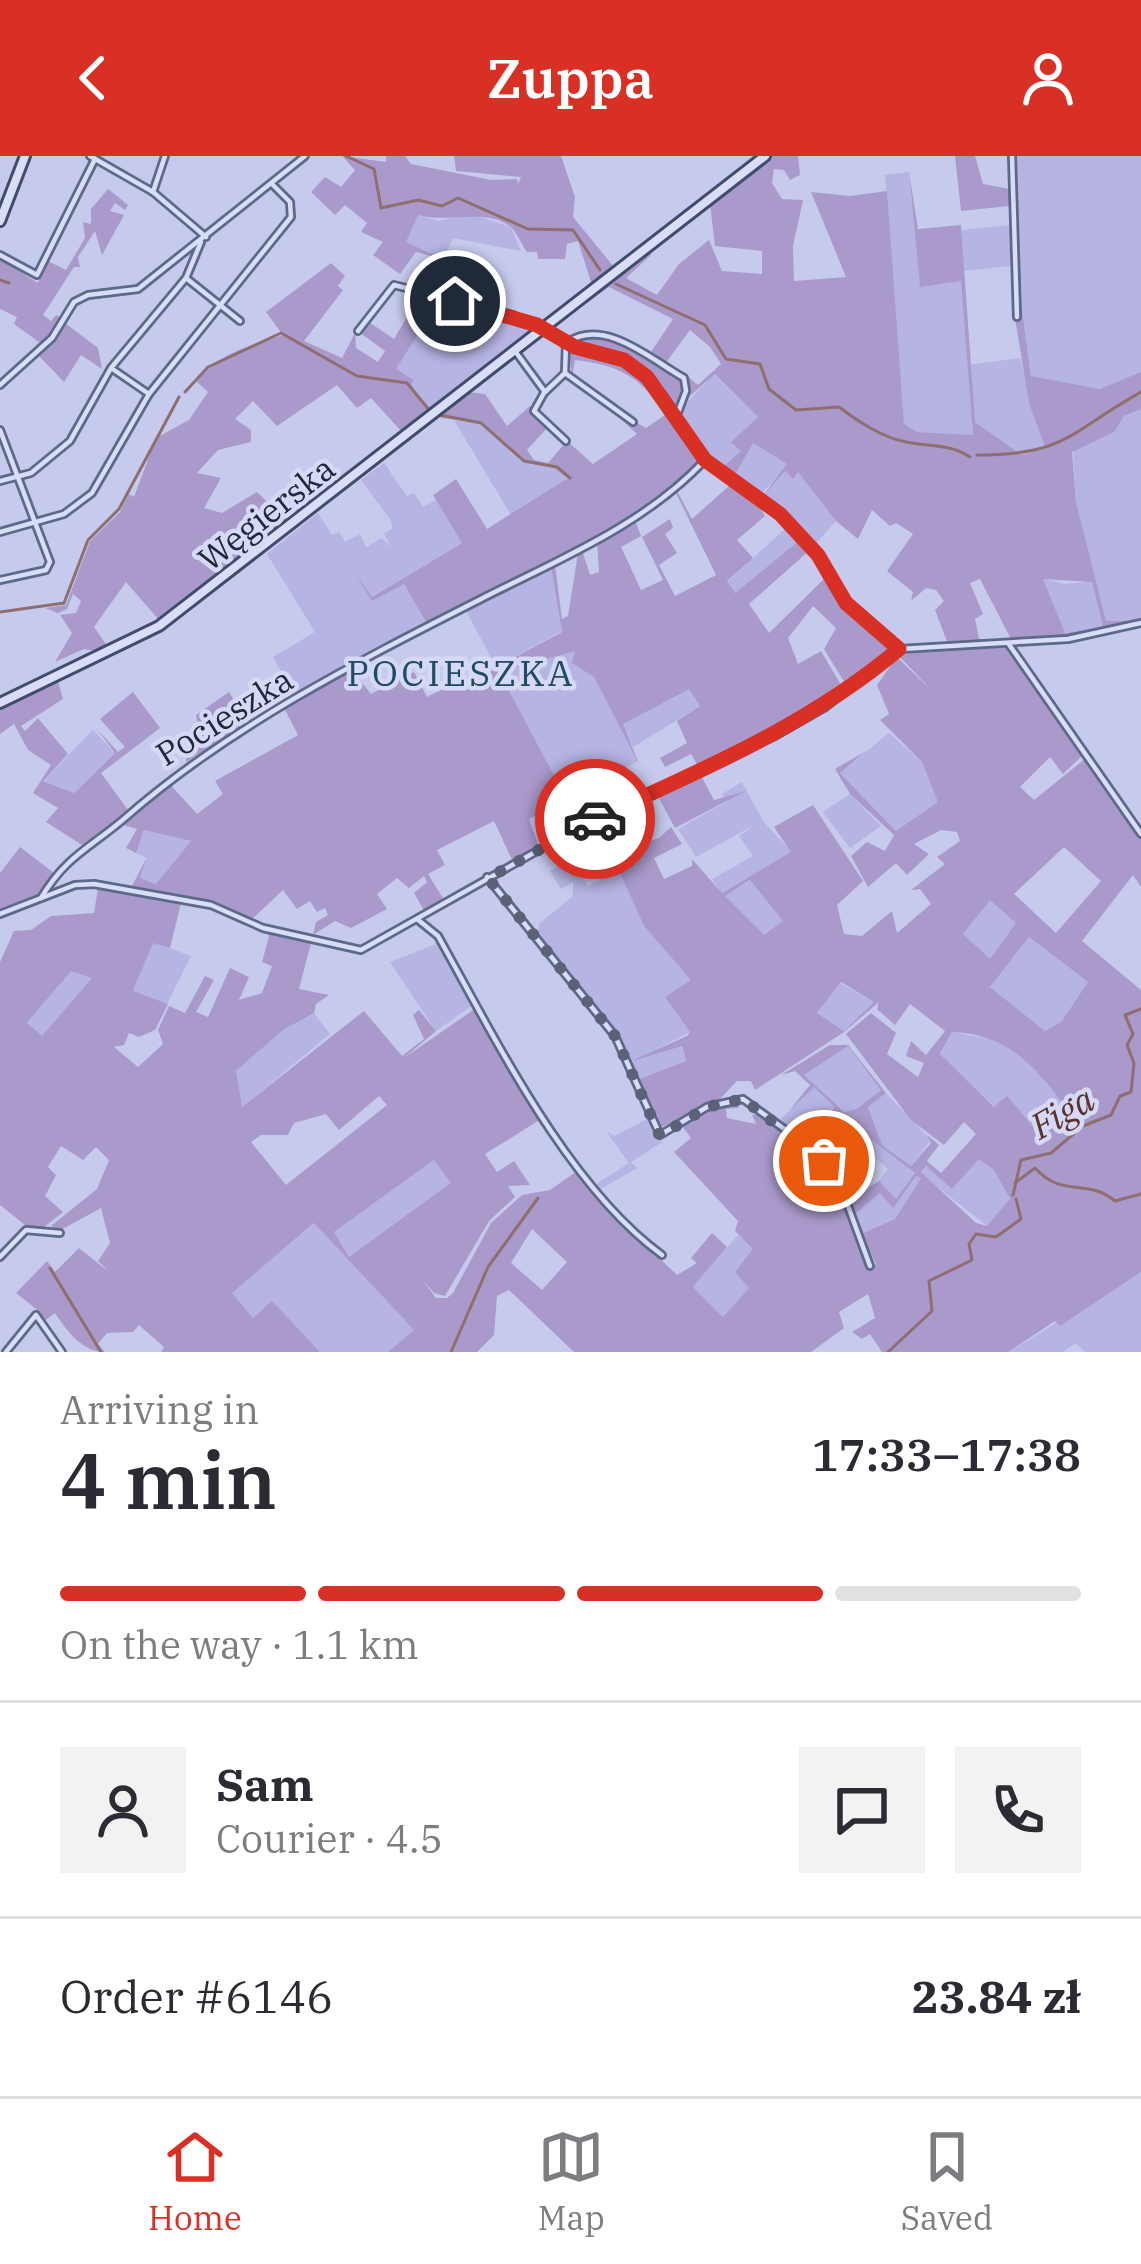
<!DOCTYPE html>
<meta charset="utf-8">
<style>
body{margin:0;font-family:"IBM Plex Serif",serif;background:#f2f2f3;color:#2b2b33;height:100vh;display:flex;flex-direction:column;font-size:45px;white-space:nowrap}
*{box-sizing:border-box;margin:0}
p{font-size:39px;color:#7c7c81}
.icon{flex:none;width:66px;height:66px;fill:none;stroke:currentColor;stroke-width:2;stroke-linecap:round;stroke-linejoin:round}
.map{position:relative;height:1196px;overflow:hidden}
.side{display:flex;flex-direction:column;background:#fff;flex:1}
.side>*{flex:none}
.pin{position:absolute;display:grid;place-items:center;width:102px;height:102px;color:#fff;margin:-51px;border:6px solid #fff;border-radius:50%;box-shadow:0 3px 12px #0007}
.courier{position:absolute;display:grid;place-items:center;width:120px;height:120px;margin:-60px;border:9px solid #d93025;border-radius:50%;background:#fff;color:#222;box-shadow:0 3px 15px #0007}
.head em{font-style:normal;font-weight:600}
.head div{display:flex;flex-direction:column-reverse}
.head{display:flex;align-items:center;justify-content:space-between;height:204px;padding:0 60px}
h1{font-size:78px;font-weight:600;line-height:90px}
.bar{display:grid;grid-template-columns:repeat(4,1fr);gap:18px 12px;align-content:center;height:144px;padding:0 60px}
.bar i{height:15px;border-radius:9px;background:#e1e1e2}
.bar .active{background:#d93025}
.bar p{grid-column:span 4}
.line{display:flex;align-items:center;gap:30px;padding:0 60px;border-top:3px solid #e1e1e2}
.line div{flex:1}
.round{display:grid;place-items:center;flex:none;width:126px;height:126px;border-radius:0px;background:#f2f2f3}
header{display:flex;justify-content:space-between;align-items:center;height:156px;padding:0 60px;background:#d93025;color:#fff;font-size:54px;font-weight:600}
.tab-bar{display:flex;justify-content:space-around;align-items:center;height:168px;border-top:3px solid #e1e1e2;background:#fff;font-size:33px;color:#7c7c81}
.tab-bar a{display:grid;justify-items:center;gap:6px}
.tab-bar .active{color:#d93025}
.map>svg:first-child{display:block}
</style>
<header><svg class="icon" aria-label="back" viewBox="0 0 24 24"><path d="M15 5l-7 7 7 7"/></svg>Zuppa<svg class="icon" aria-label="person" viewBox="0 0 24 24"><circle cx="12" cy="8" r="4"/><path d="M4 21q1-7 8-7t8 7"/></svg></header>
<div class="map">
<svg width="1141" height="1196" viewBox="0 0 1141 1196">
<rect width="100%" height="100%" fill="#c6cbed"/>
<g fill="#b5b4e3">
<path d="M1017,0H1141V216L1125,226L1100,233L1031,220L1018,125Z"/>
<path d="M909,16L920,130L961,124L968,209L1020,202L1046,294L1022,299L975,266L969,211L973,280L917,276L904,269L885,19Z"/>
<path d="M471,58L511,71L521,95L453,82L443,103L406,86L417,59L439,65Z"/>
<path d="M1010,69V110L963,115L962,74Z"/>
<path d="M439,145L473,152L464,171L480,177L489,156L536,170L428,252L411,229L413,223L396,213Z"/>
<path d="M714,218L758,261L732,285L741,295L720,312L698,291L679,255Z"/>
<path d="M1141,253V462L1115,467L1106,465L1076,346L1073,295L1113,276L1124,260Z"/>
<path d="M454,264L481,267L523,306L548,308L569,321L511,359Z"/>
<path d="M752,286L787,308L785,314L792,322L798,315L836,365L813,391L791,364L761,342L781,317L758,341L732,325Z"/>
<path d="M384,307L407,340L414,337L423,351L436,344L462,387L370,442L404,428L426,466L294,538L273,501L315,476L267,398L318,357L332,379L339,376L345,386L360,378L366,391L382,382L391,391L384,378L393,372L390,363L361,324Z"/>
<path d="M789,369L801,383L735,437L727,426Z"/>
<path d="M551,411L562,475L496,511L465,453Z"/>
<path d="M1042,422L1064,428L1092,425L1103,472L1064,477Z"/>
<path d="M575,494L577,509L594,521L638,605L592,630L603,653L594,657L583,636L567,644L498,516Z"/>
<path d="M689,532L700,550L633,591L622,568Z"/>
<path d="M93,574L115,597L74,637L43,625Z"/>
<path d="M889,577L922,606L939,646L896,675L840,617Z"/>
<path d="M742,626L763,665L792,696L721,737L712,723L753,700L739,680L756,668L696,701L678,673L726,646L722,638Z"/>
<path d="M850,638L881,670L850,692L823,656Z"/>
<path d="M144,674L191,685L156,728L140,722L147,702L136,697Z"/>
<path d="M562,688L588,730L619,714L644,770L692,825L665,841L690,876L640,902L681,889L686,905L637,924L630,908L637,902L629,906L606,863L538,777L539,768L573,740V726L561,733L550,715L558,710L551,696Z"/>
<path d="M751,724L783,765L764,780L725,740Z"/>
<path d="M990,743L1016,767L990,804L963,778Z"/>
<path d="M1029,781L1088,826L1061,866L1045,875L990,831Z"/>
<path d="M153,786L191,800L167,848L133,836Z"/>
<path d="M439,787L474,848L436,875L390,806Z"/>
<path d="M71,814L93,821L42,880L27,868Z"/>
<path d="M840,827L874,846L844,875L817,857Z"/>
<path d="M314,857L330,878L241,952L236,915L283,874Z"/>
<path d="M952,876L993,883L1022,898L1064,947L1036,975L1006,941L995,951L940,899Z"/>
<path d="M848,889L881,934L857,954L845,956L833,946L835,951L801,984L781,963L814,930L804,919Z"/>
<path d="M886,937L931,984L911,1010L882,989L868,951Z"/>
<path d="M649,962L662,986L631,1006L637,1012L599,1034L595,1029L629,1007L606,975L614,980Z"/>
<path d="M869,981L921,1022L895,1063L861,1078L855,1058L880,1037L893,1051L908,1031L896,1043L885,1033L879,1025L888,1013L861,989Z"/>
<path d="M978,1002L994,1014L1010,1044L987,1070L920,1017L926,1010L952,1033Z"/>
<path d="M434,1004L452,1027L349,1102L334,1076Z"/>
<path d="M315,1067L414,1174L388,1196H320L272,1146L253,1162L231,1137Z"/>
<path d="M738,1079L754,1093L749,1132L723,1161L693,1131Z"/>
<path d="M1141,1116V1196H1085L1076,1187L1063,1196H1008Z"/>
</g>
<g fill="#a99acb" fill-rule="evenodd">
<path d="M342,0L386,6V0H405L411,8L491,24L517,23L518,28L521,21L456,15L454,0H561L575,41L573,61L614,111L592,129L578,85L567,88L565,103H538L537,96H527C522,90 517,76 511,71C485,51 448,68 418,59L406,86L443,103L416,96L400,118L373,99L383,86L361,76L367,67L345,49L335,59L311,36L325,21L341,31L355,14Z"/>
<path d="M771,0H798L800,19L790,24L784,14L774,13L772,27L782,43L803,44L793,90L794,125L846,121L811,36L850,40L887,35L904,268L917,276L973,279L961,125L920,131L909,16L918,73L961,69L975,266L1022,299L1046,293L1029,247L1015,162L1014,7L1017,0L1018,125L1031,220L1100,233L1141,216V253L1124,260L1114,276L1072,296L1076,346L1106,465H1141L1065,481L1011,483L980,423L970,427L983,458L975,463L979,483L998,485L948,488L935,454L944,445L936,434L926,432L911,445L913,436L887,415L913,378L896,367L890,370L872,354L858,383L836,365L798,316L793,323L785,315L760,343L787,308L753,287L732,324L709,305L721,312L741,295L731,286L758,261L715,218L684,245L690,231L686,219L698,229L721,208L710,191L690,174L665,208L649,199L673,163L609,131L578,153L649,95L651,99L626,122L657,139L679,108L709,84L722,115L762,118V95L715,90L710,48ZM1043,423L1092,426L1103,471L1065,477Z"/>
<path d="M955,0H975L983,28L1010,33L1009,50L961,55Z"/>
<path d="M108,33L128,49L125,54L115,47L110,55L124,59L102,99L95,75L78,101L80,111H74L43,159L51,165L56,159L62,162L43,189L14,168L17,161L0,153V103L38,127L46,104L66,114L85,82L83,66L91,68V53Z"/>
<path d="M331,107L345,120L338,130L343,134L304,185L342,202L355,177L356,192L378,206L385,195L359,176L366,164L394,183L419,141L439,145L396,213L414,224L411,229L428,252L537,171L402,276L371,242L357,252L337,229L277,270L253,245L235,263L251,274V286L218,294L197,317L221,322L204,352L222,357L257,336L287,365L159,464L126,426L94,471L108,491L102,496L84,493L55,506L72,477L60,459L76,457L81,445L73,438L67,453L58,457L45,452L66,449L90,385L120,356L129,338L134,341L156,282L189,264L208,236L197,226C217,197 251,190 283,179L266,156Z"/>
<path d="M65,167L98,192L102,213L81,199L64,226L38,199Z"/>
<path d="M591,181L629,191L683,227L674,259L701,303L698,310L599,382L282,547L426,466L404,428L372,445L356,419L372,441L462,387L433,339L456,323L487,373L568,322L548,308L523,306L481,267L441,262L439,258L467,236L485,238L507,270L530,250L547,272L527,294L534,304L548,307L567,285L593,308L637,278L606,249L646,272L665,259C642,221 619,209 575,204L572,221L568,184Z"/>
<path d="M705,308L711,313L705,309L677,335L692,363L730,329L756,345L765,360L737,384L753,402L727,425L735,437L801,383L810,394L749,448L769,477L826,421L842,446L890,489L891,498L848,532L824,493L836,472L813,450L788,482L798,508L821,495L844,534L785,572L698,610L691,598L665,611L660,602L687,587L677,565L700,550L689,533L623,568L639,608L594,521L572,507L575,495L499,516L567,644L529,663L539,691L513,706L494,665L437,694L445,709L428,718L444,744L425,756L414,737L427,726L424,720L409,732L397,722L377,738L387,753L351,772L335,765L313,779L316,766L328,759L325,752L317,756L310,745L297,753L283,734L252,763L277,774L201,746L131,732L147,701L140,722L156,728L191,685L144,674L136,697L126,692L137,673L120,668L167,625L197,658L223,638L215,625L298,579L283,550L353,515L371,538L414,516L427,541L494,507L497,511L562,476L551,411L555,409L562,463L568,460L578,397L582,394L590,419L599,416L597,386L635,364L641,380L621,391L641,434L663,424L642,381L670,363L673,372L665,378L677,397L659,409L675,440L716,419L676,337L677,333Z"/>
<path d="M1005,489L1084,598L1063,618L1050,601L1020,631L1034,644L1086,602L1141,680V731L1133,719L1082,785L1141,834V1116L1060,1170L1055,1165L1008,1196H882L870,1178L862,1183L852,1176L875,1162L868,1138L839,1156L844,1172L811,1196H574L509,1134L497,1140L494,1179L477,1196H388L414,1174L314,1067L232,1137L253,1162L272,1145L320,1196H161L164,1191L139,1169L133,1176L107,1177L98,1188L105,1196C81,1196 65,1172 55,1157L43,1166L40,1156L16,1137L47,1105L55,1116L79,1092L109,1116L98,1105L110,1087L101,1052L59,1075L51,1070L97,1033L109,1004L96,991L83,1004L61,990L48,1011L56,1019L45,1040L63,1056L43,1072L30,1073L0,1049V806L14,775L31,774L51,760L94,757L98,732L181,747L170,792L153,787L133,835L168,848L155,874L139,881L129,877L124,889L114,891L138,911L163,888L158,874L169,850L185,857L205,820L214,824L196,856L208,861L230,812L249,821L239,844L262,837L272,810L262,806L269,780L265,776L311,787L299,833L329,839L316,848L314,857L283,874L236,915L242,951L364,855L402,900L424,883L413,859L419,854L436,875L404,902L476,852L541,963L485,998L497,1016L514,1005L530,1029L508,1030L515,1041L489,1065L445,1140L434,1137L422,1123L436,1142H447L453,1137L491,1067L522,1039L550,1034L580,1013L627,1071L677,1119L697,1107L691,1102L712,1077L727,1091L693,1131L723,1161L749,1132L735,1116L753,1093L735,1075L738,1065L674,996L691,982L680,967L707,953L742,945L738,952L726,953L727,962L756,968L752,958L759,960L751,952L829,1012L869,1110L876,1108L861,1078L895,1063L921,1022L916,1020L893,1052L880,1037L855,1058L850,1043L879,1025L896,1043L915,1017L869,982L854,994L848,989L850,998L832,1010L779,965L804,985L835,951L814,931L789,955L810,929L795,915L781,919L830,889H848L886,937L868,951L882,989L911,1010L931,987L927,979L939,989L927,1005L941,1017L976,978L964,966L944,989L911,964L846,878L871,857L896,877L887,898L918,921L924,907L906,900L911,885L926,899L945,875L910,848L895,869L877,853L879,846L844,876L755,934L751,925H737L716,947L659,972L637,924L686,905L682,890L629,906L687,880L690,876L665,841L691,824L644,770L611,697L659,682L671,671L682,688L654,702L664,723L692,710V703L722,737L791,696L774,671L813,649L863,725L837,749L844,778L862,780L892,755L897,777L931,748L920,733L911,734L945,708L937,701L960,685L957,676L941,674L914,688L929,698L907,719L896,707L868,731L851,700L867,686L885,695L894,679L850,638L835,613L866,595L840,617L896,675L938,646L922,606L880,564L889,558L877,529L897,501L932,535L899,500L904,495ZM1064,691L1101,725L1056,777L1014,738ZM750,724L783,765L764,779L725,740ZM990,744L1016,767L990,803L963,778ZM1029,781L1088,826L1061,866L1045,875L990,831ZM71,815L92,822L42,880L27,867ZM841,826L874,846L844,875L817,857ZM952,876C1007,878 1032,908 1063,947L1036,974L1007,940L994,951L940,898ZM848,890L881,934L857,953L844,956L804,919ZM379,940L387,949L286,1029L251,986L261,979H288L294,967L326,958L339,974ZM979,1003L994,1014L1010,1043L987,1070L976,1067L921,1016L926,1010L952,1033ZM434,1004L451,1027L349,1101L334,1076ZM532,1073L567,1106L542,1134L511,1107Z"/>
<path d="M57,522L63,543L21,570L25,575L38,562L68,598L43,625L74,637L115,597L96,572L118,596L125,591L100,563L133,536L160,572L101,617L128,654L164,624L116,668L82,689L46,666L58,652L33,637L51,609L28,594L14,568L0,578V551Z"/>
<path d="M229,536L248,567L186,606V594L196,597L201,584L196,559Z"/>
<path d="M698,614L714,644L746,635L675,672L656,637Z"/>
<path d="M20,691L54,717L41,739L0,756V717Z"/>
</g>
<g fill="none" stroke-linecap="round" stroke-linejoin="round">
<g stroke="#8f6e70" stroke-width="3">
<path d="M346,0L374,13L381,52L418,44L442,50L458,42L528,73L573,74L600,114"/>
<path d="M0,124L9,127"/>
<path d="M616,128L705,169L726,203L760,208L769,233L796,254L839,251C859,266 881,281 906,286C929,291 949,287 970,301"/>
<path d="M185,236L208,211L281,177L357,220L407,227L430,255"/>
<path d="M440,259L481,267L524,305L557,311L570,322"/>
<path d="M977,299C1067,299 1069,276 1141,236"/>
<path d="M0,456L64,447L88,384L119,353L179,241"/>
<path d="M1015,1027L1035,1012C1063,1043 1086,1021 1115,1045L1141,1038"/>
<path d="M1013,1039L1021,1004L1051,997L1083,970L1111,959L1120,940L1131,936L1134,907L1127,889L1133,878L1125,859L1141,853"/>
<path d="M50,1112L101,1196"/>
<path d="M451,1196L488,1111L538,1042"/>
<path d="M888,1196L932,1155L929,1125L972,1104L969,1088L976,1078L996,1081L1021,1063L1016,1043"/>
</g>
<defs>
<g id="street">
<path d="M90,0L153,36L206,81"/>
<path d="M1012,0L1017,161"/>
<path d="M153,36L165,0"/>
<path d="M0,99L37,119L95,3"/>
<path d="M186,122L240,165"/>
<path d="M358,175L394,129L513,159L575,191L624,204L663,239L705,304L780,358L818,399L846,447L900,493"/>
<path d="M568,186C605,161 653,205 684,222L686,235L677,259"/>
<path d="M515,195L545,236L565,217L566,187"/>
<path d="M114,214L149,238"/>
<path d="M565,217L633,266"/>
<path d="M0,229L52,182L74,146L88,139L138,133L305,0"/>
<path d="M544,237L534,255L566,285"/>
<path d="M0,274L50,406L46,414L0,424"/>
<path d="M0,325L31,317L70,285L111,212L186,122L201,86"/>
<path d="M0,376L64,358L92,337L149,238L291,61L290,46L273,29"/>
<path d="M1008,487L1141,678"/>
<path d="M487,721L615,880L660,979L707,951L743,943L816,996L837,1020L870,1110"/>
<path d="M41,742C66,700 90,692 125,662C230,570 357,506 481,443C560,403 644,369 705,304"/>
<path d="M0,758L75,729L94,728L211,749L263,772L361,794L594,663L775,580L824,552L900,493L1068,483L1141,467"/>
<path d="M417,763L438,780C495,882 567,1030 662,1099"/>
<path d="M0,1101L26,1074L60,1077"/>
<path d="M6,1196L36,1159L62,1196"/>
</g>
<g id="secondary">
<path d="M0,65L25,0"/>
<path d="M0,547L159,470L765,0"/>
</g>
</defs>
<use href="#street" stroke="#5c6988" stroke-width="10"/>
<use href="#secondary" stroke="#3f4d6a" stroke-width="14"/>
<use href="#street" stroke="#daddf8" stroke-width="4.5"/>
<use href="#secondary" stroke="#daddf8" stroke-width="8"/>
</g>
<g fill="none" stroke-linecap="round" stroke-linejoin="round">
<path stroke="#5a6178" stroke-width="12" stroke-dasharray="0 21.6" d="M595,663L488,722L615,880L660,980L707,951L743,943L824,1005"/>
<path stroke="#d93025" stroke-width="15" d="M455,145L537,169L575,191L624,204L647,221L705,304L780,358L818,399L846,447L899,493C809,569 702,614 595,663"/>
</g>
<g text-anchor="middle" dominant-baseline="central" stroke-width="9" stroke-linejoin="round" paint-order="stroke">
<g font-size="33" fill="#202839" stroke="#d6d9f5">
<text transform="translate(266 357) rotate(-38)">Węgierska</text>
<text transform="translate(224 560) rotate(-32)">Pocieszka</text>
</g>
<g font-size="36" letter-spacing="3" fill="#204a65" stroke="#d6d9f5">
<text x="461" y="516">POCIESZKA</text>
</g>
<g font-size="36" font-style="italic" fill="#58342f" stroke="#d6d9f5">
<text transform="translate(1062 956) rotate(-30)">Figa</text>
</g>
</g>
</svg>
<div class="pin" style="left:824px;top:1005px;background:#ea580c"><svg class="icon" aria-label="bag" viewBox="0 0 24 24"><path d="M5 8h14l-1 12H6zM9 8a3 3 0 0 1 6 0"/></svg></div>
<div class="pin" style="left:455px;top:145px;background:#1f2937"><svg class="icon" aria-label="home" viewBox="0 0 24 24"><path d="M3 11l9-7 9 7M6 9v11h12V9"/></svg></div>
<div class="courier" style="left:595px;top:663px"><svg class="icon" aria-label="car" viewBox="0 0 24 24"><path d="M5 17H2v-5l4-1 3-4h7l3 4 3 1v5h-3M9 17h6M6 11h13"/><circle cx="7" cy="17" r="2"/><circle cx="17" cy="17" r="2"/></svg></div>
</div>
<section class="side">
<div class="head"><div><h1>4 min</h1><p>Arriving in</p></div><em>17:33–17:38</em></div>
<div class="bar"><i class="active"></i><i class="active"></i><i class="active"></i><i></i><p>On the way · 1.1 km</p></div>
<div class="line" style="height:216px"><a class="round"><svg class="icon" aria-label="person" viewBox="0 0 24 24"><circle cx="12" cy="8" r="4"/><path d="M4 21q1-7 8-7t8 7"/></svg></a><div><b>Sam</b><p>Courier · 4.5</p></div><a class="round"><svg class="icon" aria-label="chat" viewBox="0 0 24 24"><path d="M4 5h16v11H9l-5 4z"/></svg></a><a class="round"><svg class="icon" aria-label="phone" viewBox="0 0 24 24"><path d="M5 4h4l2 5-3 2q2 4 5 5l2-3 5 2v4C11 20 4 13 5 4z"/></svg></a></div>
<div class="line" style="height:156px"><div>Order #6146</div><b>23.84 zł</b></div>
</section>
<nav class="tab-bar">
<a class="active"><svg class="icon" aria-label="home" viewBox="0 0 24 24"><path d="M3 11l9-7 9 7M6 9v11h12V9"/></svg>Home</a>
<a><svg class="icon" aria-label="map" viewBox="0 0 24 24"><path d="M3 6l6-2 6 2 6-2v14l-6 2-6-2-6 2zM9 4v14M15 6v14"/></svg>Map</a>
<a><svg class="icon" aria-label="saved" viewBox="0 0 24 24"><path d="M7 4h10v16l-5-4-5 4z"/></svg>Saved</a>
</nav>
